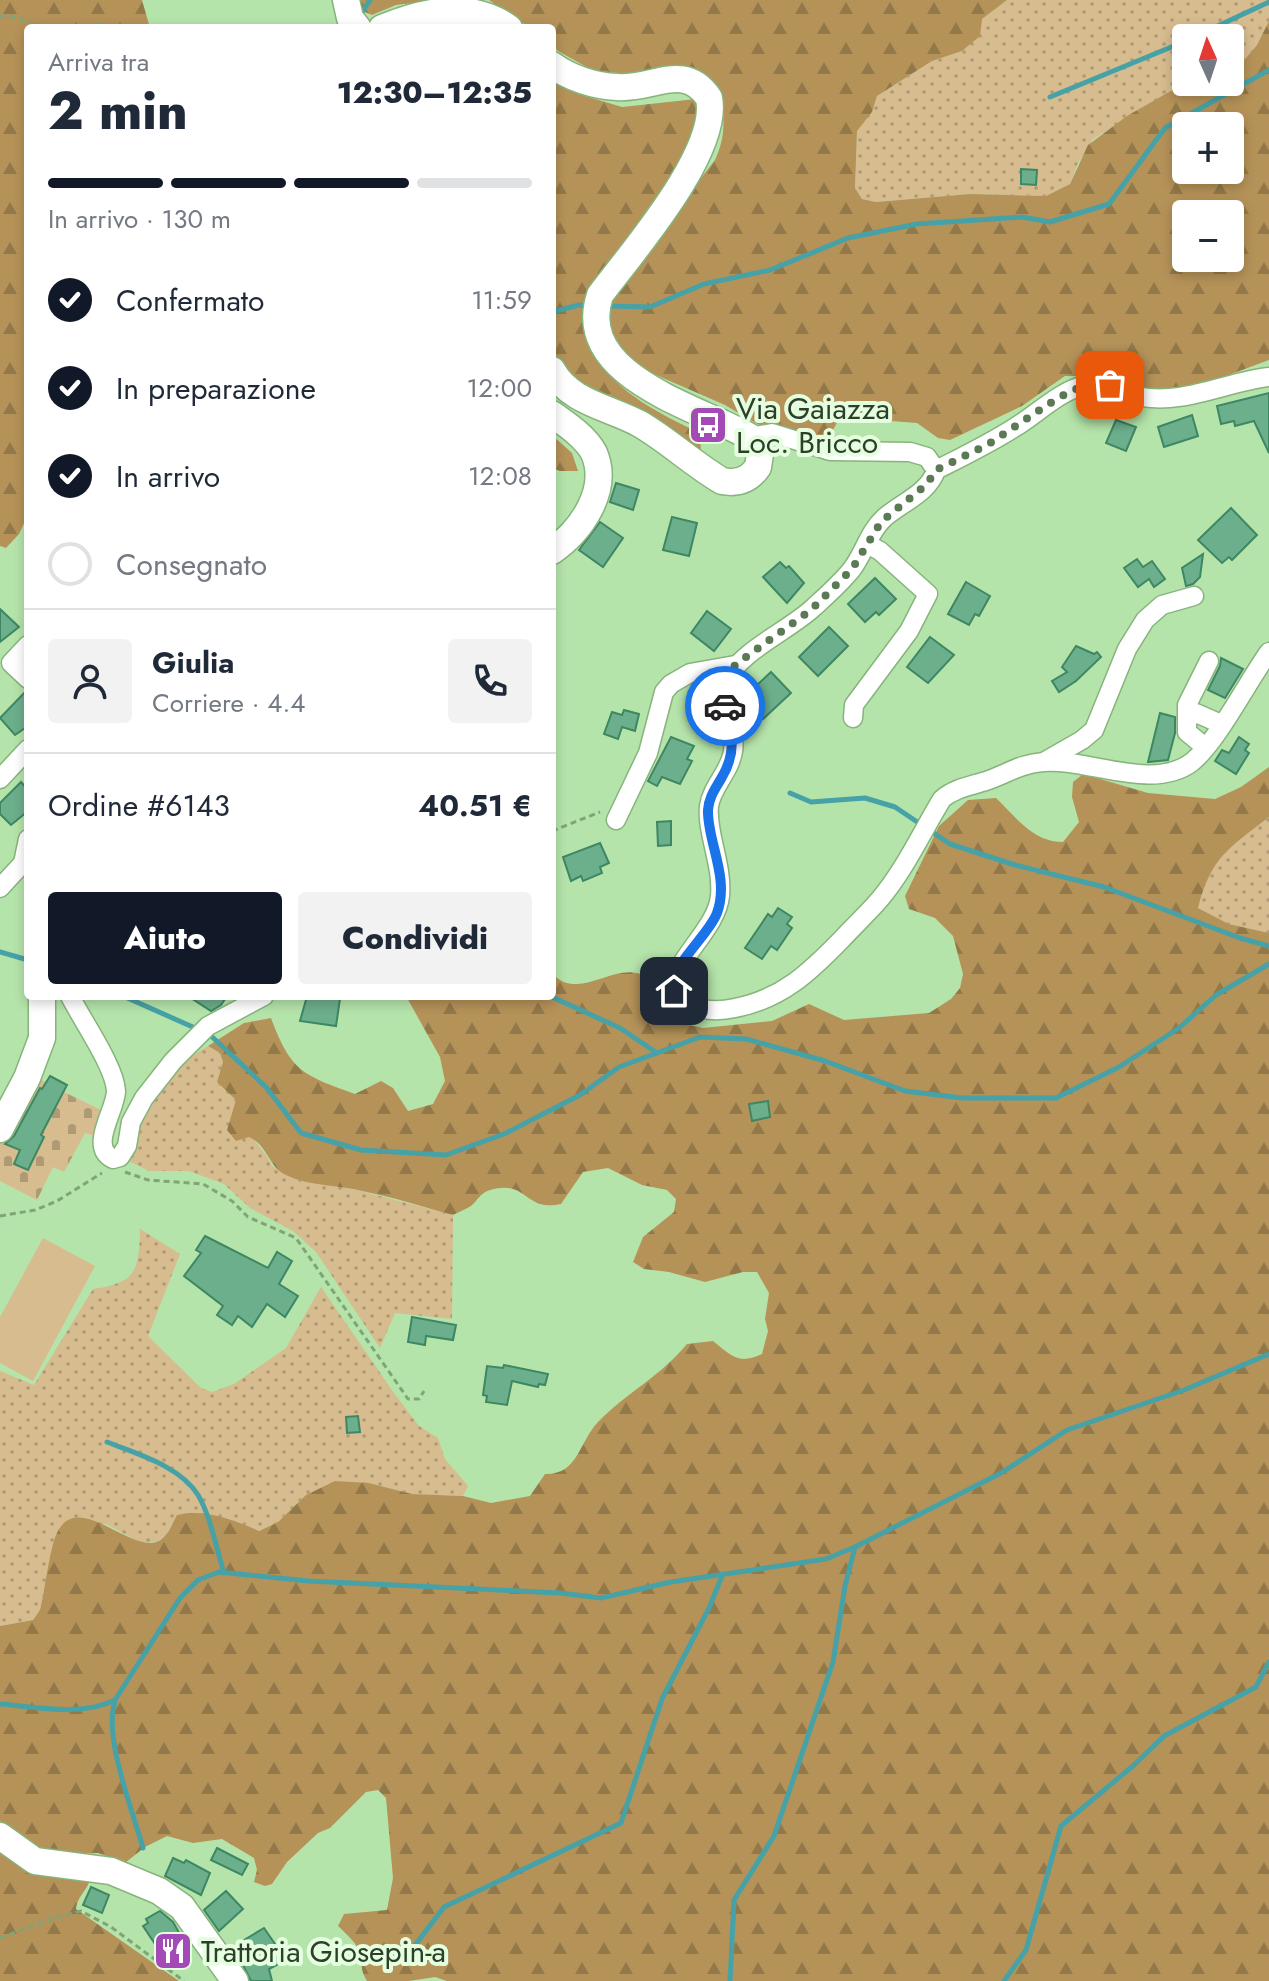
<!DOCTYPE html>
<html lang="it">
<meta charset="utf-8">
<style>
body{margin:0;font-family:Jost,sans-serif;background:#f2f2f3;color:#1f2937;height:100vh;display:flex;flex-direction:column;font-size:30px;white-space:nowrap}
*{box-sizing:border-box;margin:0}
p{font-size:26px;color:#747a83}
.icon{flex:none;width:44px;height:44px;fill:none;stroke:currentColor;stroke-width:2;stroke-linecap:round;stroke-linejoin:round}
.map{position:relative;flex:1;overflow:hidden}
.panel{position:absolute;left:24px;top:24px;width:532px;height:976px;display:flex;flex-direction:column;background:#fff;border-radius:8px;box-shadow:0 4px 12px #0003}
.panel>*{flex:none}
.needle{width:52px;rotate:357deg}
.fabs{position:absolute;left:1172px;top:24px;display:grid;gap:16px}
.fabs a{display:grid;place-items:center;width:72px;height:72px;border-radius:8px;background:#fff;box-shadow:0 4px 12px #0003;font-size:40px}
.pin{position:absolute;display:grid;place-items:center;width:68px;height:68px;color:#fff;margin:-34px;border-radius:16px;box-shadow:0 4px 12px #0006}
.courier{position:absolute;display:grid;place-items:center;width:80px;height:80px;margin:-40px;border:6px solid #1a73e8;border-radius:50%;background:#fff;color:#222;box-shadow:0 2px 10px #0007}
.headline em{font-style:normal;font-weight:800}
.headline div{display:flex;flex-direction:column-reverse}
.headline{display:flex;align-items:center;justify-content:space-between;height:136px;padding:0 24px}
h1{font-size:52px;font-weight:800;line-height:60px}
.bar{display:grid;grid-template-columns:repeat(4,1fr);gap:12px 8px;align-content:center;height:96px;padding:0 24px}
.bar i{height:10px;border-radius:6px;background:#e0e1e3}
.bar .selected{background:#111827}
.bar p{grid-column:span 4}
.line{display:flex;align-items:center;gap:20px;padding:0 24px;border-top:2px solid #e0e1e3}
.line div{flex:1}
.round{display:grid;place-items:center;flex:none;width:84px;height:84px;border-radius:8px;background:#f2f2f3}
ol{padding:0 24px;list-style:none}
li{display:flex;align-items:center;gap:24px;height:88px}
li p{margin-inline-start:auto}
li .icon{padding:8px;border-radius:50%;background:#111827;color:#fff;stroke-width:4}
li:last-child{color:#747a83}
li i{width:44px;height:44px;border:4px solid #e0e1e3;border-radius:50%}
.button{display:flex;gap:16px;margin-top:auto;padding:16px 24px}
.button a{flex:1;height:92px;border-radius:8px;background:#111827;color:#fff;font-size:32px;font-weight:800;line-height:92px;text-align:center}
.button a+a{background:#f2f2f3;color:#1f2937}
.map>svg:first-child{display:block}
</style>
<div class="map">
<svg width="1269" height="1981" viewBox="0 0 1269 1981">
<defs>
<pattern id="grass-dots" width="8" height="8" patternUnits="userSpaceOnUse" patternTransform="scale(2)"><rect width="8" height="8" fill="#d7bc8f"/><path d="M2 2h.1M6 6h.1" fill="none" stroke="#af9a75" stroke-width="1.8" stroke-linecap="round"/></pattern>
<pattern id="forest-firs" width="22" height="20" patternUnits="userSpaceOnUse" patternTransform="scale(2)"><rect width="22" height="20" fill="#b59258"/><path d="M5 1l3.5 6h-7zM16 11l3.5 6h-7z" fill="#937949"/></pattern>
<pattern id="cemetery-stones" width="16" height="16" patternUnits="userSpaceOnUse" patternTransform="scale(2)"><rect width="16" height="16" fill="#d7bc8f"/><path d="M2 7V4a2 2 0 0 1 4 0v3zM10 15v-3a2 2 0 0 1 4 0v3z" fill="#af9a75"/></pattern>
</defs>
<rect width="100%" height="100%" fill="#b5e4aa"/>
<g fill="url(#grass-dots)">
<path d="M1007,0H1269V21L1257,45L1230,77V38H1186V82H1206L1176,88L1093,139L1078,163L1070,184L1046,196L970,194L876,202L862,199L855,188L857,130L872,112L877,96L932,61L962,51L982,19Z"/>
<path d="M1269,817V933L1229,924L1198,908C1211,857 1228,848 1269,817Z"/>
<path d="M208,1046L220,1053L223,1063L217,1082L236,1100C234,1127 262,1143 272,1166L319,1183L361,1191L453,1215L452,1319L395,1313L380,1348L316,1252L293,1231L250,1208L224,1184L189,1171H149L127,1160C143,1105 157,1076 208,1046Z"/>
<path d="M140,1229L180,1254L148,1336L201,1388L212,1392L234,1384L286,1348L321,1287L394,1393L419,1426L438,1438L445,1459L468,1486L463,1496L412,1494L369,1483L306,1495L278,1522L258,1531L238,1522L177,1515L165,1537L156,1542L141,1543L106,1524L56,1533L40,1610L33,1620L0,1626V1371L34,1385L93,1289C137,1283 139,1270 140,1229Z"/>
</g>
<g fill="url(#forest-firs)" fill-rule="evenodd">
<path d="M0,0H142L150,28H28V515L19,534L6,548L0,546Z"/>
<path d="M356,0H434L396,5L372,15L360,10Z"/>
<path d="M489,0H1007L982,19L980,36L962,51L932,61L877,96L872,112L857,131L855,188L862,199L876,202L970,194L1046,196L1070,184L1088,145L1127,116L1176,88L1206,82H1230V77L1257,45L1269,21V360L1218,379L1167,390L1141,387L1120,376H1065L1022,406L950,440L938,438L917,423L891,421L850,413L839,419L833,430L822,438H808L757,424L725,405L633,365L608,332L611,294L715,160C725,138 725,121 721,97L635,75L592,70L558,51L552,44V28H530ZM1186,126H1230V170H1186ZM1186,214H1230V258H1186Z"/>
<path d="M552,79L575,93L622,107L696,99L704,104L677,181L599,285L582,313C586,326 588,343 595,355C616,393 664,416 700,433L701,453L580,385L552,354Z"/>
<path d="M552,435L572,453L578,471H560L552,468Z"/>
<path d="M1269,767V817C1229,848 1211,857 1198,908L1229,924L1269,933V1981H447L435,1977L409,1981H367C361,1971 362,1968 361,1957C359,1944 346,1934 338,1926L344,1914L387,1910L393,1878L386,1798L378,1790L366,1792L330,1828L318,1833L287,1862L272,1884L265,1886L254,1882L257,1870L254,1858L222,1839L193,1843L167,1836L145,1847L125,1863L98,1853L71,1854L46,1851L29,1842L0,1821V1626L33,1620L40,1610C45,1591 50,1544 58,1531C81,1488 139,1564 164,1537C170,1531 173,1522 177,1515C203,1508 235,1520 259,1531L278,1522L306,1495L335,1481L369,1483L412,1494L463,1496L491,1503L530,1496L545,1474C578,1475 579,1442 598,1422C626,1393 661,1376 687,1344L713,1341C732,1356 738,1365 762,1354L768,1331L765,1319L769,1293L757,1272H743L705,1282L669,1272L644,1269L633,1262L643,1237L674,1212L676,1199L667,1190L642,1185L608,1168L583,1172L561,1204C524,1212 528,1179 490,1190C480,1193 478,1200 471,1206C466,1209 459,1212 453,1215C423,1207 393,1197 362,1191C338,1185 310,1186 288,1176C267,1167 269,1146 249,1137L236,1141L227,1130L236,1100L217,1082L223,1062L220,1053L208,1046L244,1023L271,1018C291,1072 303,1075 355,1094L381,1081L393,1088L408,1111L433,1104L445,1081L440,1057L406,996H552V974C559,980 565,984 574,984C599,986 635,954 656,988C660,995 662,1005 665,1012L689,1025L703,1028L772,1021L809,1004L844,1020L929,1013L951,999L960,988L963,974L953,936L935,918L909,909L905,896L939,826L968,800L996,798C1017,818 1033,842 1063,842L1079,822L1072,797L1073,782L1083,774L1148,793L1215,799L1241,787Z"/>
<path d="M0,1846L25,1870L40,1875L90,1877C89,1890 78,1894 76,1909L179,1981H0Z"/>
</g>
<path fill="url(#cemetery-stones)" d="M50,1076L67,1085L64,1092L105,1112L97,1137L85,1133L64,1172L53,1167L37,1200L0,1181V1142L34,1077L46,1082Z"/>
<path fill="#d7bc8f" d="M43,1238L95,1266L33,1381L0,1363V1317Z"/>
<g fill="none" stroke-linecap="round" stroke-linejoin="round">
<g stroke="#46a2a7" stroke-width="5">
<path d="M359,17L370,0"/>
<path d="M1192,38L1269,2"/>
<path d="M1050,97L1186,41"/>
<path d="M608,306L650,307L704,284L770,270L848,238L917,224L1022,217L1050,222L1109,204L1165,128L1269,70"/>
<path d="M552,312L579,305L590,306"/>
<path d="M790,793L811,802L865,798L895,807L950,844L1015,865L1104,887L1240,938L1269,946"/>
<path d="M0,952L28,960"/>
<path d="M123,996L195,1028"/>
<path d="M550,996L620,1028L657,1053"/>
<path d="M209,1034L266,1087L301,1133L361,1150L446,1155L504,1134L580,1095L619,1067L700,1037L746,1039L825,1061L905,1091L962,1098H1056L1119,1067L1179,1028L1216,995L1269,964"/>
<path d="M107,1442C137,1454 180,1466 198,1495C211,1517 216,1548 224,1573"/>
<path d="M115,1702C103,1736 133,1812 143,1848"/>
<path d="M0,1704C37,1707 80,1717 115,1700L180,1598L198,1580L219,1572L308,1581L560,1593L601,1598L671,1582L826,1559L855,1547L1001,1473L1067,1430L1184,1390L1269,1354"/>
<path d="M413,1948L444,1907L621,1823L662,1699L709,1608L722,1576"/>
<path d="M730,1981L734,1900L774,1836L833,1662L845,1586L855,1547"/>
<path d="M1004,1981L1026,1950L1061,1826L1134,1765L1164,1736L1256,1687L1269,1662"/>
</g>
</g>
<g fill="#6caf8c" stroke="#3e8763" stroke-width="2">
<path d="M1021,169L1037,170L1036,185L1021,184Z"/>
<path d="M1269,393V453L1254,421L1235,426L1234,421L1221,424L1217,406Z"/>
<path d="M1192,415L1198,436L1164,447L1158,427Z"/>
<path d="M1116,420L1136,427L1126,451L1106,443Z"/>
<path d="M616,483L639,490L633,510L610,502Z"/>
<path d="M1231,508L1257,535L1232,560L1229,557L1222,563L1198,540Z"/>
<path d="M672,517L697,523L689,556L663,550Z"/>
<path d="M600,522L623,538L603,567L579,550Z"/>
<path d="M1203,554L1200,577L1193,584L1186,586L1182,568Z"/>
<path d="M1137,559L1143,567L1152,561L1165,579L1154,587L1149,579L1138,587L1124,568Z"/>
<path d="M780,562L786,568L789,566L804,583L787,603L763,577Z"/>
<path d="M875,578L896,599L879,615L876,612L865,622L848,604Z"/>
<path d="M966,582L990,596L979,616L975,614L969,625L948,614Z"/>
<path d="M0,609L19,627L0,642Z"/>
<path d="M707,611L731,629L714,651L691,633Z"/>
<path d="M829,627L848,646L818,676L799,657Z"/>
<path d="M930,637L954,655L928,683L907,667Z"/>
<path d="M1076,646L1094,654L1097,652L1101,657L1076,681L1059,692L1052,681L1067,672L1062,667Z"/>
<path d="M1221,658L1243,669L1225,698L1208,690L1220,666Z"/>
<path d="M771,672L791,693L763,719L743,698Z"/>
<path d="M26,691L28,726L15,735L0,718Z"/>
<path d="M624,710L639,714L635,731L622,727L618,739L604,734L612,712L622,715Z"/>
<path d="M1160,713L1175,717V733L1168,760L1148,762Z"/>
<path d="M671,737L694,746L687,759L692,761L680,784L662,777L657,786L648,781Z"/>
<path d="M1239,737L1249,744L1245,750L1249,753L1236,774L1215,761L1222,750L1229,753Z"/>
<path d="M21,782L28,790V811L11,825L0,814V803Z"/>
<path d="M671,821V845L658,846L657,822Z"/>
<path d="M600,843L609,863L600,867L602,873L583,881L581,876L571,881L563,857Z"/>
<path d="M778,908L792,917L787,924L792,928L777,950L771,946L762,959L745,948L768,914L772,917Z"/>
<path d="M188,996H227L221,1005L211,1011Z"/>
<path d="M307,996L340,999L336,1026L300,1021Z"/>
<path d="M50,1076L67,1085L41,1135L44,1137L28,1170L14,1164L20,1150L5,1144L14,1136L40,1088L42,1089Z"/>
<path d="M768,1101L770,1117L752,1121L749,1104Z"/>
<path d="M205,1236L268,1268L277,1252L292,1261L279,1284L298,1296L285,1317L267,1304L252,1327L238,1316L232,1325L217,1315L223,1306L184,1276L201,1253L196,1250Z"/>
<path d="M412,1317L456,1325L453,1340L426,1336L425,1345L408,1342Z"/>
<path d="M504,1365L548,1374L545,1385L539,1384L538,1387L512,1381L507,1405L486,1402L487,1396L483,1395L487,1366L503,1368Z"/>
<path d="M358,1416L360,1432L347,1433L346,1417Z"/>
<path d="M217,1848L248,1864L242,1875L211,1860Z"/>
<path d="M173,1858L184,1863L186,1860L210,1873L201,1895L165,1876Z"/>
<path d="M91,1887L109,1895L102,1913L83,1905Z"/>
<path d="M226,1891L243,1909L219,1931L204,1910Z"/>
<path d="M160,1911L173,1922L182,1938L179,1940L185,1954L167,1962L143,1926L148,1923L146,1919Z"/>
<path d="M264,1928L286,1960L269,1969L272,1981H251L243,1965L255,1958L244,1940Z"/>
</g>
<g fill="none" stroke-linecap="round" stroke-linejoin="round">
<defs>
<g id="street">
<path d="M750,437L772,433L830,451L910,452L927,457L936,470C929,493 901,503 884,518C869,532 864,553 852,569C841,583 826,596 813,608C788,631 740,651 726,681C716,704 737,727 733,751C730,772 712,786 709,806C706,832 723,865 720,896C717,930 668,965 674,991C689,1010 712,1013 735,1008C782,999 810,972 842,939C854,926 868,913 880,899C905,869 922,832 942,799C955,788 970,786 986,781C1007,774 1019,764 1043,762C1088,758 1153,792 1192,762C1217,742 1248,681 1269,652"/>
<path d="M936,470C964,456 991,443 1017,426C1038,413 1060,391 1085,385C1105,380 1119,392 1137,396C1182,406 1225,382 1269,377"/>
<path d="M28,645L11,663L28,679"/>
<path d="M853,718L854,705L909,631L928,594L880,551L867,544"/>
<path d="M1187,719L1196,713L1221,724"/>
<path d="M1205,747L1187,732V705L1209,661"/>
<path d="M1047,760L1082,740L1094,730L1127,649L1145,620L1162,605L1194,596"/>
<path d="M0,779L28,749"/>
<path d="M616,820L648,753L664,692L671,684L690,673L735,665"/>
<path d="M0,888L23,863L28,839"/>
<path d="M70,996C82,1020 115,1067 116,1091C116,1110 88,1147 113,1159L120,1157L127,1146L131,1122L144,1098L173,1061L208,1026L264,996"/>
</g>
<g id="secondary">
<path d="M346,0L350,18L358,28"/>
<path d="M382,28C424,11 470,0 509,28"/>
<path d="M552,65C570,78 594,86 617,87C653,90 684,61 709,98C720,152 632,252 600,295C573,377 699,407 750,437L760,454L758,467C749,480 738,484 722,481C693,464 669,441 640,424C609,407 570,403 552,370"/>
<path d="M552,414C566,424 586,437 594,453C610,490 581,531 552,551"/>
<path d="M0,1129L27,1078L42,1038V996"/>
<path d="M0,1836L35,1861L111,1871L159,1891L182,1907L235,1981"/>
</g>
</defs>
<use href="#street" stroke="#86b47c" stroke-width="21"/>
<use href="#secondary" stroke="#86b47c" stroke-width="29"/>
<g stroke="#80a478" stroke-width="3" stroke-dasharray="6 4" stroke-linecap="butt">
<path d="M0,16H11L35,25L72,28"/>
<path d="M77,28L104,23L106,28"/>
<path d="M552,831L600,812"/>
<path d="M125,1172L148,1180L203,1184L232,1201L248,1217L296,1238L408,1399H419L424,1391"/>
<path d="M0,1216L35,1210L57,1201L102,1173"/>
<path d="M0,1938L51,1919L81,1911L111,1927L184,1981"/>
</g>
<use href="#street" stroke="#fff" stroke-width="18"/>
<use href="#secondary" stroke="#fff" stroke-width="26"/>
</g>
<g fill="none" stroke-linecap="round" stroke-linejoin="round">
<path stroke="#5c7956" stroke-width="8" stroke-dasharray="0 14.4" d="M725,706L723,689L735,665L811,610L852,569L881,522L927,484L936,470L987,445L1058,398L1084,385H1110"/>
<path stroke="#1a73e8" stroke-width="10" d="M674,991C668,966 708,937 717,913C730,878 707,841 708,810C709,796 716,788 722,777C737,752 732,732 725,706"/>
</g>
<defs>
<symbol id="bus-square" viewBox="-11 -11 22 22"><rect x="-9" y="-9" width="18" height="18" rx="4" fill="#a34ab7" stroke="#e6fee0"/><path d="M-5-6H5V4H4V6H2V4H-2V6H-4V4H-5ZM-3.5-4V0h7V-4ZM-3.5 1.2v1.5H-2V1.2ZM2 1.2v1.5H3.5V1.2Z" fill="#fff"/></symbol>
<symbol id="restaurant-square" viewBox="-11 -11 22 22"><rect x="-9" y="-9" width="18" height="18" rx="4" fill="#a34ab7" stroke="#e6fee0"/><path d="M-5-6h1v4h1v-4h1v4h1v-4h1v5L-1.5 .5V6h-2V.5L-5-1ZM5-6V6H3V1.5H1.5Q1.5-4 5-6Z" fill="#fff"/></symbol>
</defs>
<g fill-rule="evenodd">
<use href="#bus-square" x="686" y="403" width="44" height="44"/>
<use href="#restaurant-square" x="151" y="1929" width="44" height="44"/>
</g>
<g text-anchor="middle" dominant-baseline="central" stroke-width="8" stroke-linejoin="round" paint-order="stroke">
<g font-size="30" fill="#2c3f28" stroke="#e6fee0" text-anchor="start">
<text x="736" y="408">Via Gaiazza<tspan x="736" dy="34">Loc. Bricco</tspan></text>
<text x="201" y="1951">Trattoria Giosepin-a</text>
</g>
</g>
</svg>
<div class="fabs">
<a><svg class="needle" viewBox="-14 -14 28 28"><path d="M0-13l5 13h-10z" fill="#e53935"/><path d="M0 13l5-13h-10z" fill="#747a83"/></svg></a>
<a>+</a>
<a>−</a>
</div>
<div class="pin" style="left:1110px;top:385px;background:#ea580c"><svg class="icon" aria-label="bag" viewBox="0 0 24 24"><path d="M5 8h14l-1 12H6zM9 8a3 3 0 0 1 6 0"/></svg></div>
<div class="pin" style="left:674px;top:991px;background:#1f2937"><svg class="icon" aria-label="home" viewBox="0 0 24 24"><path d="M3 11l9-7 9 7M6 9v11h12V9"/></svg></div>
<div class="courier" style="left:725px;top:706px"><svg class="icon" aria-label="car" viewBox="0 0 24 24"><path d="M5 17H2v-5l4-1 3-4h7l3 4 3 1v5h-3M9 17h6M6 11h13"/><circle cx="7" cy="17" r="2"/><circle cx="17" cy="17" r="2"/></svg></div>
<section class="panel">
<div class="headline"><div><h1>2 min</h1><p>Arriva tra</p></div><em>12:30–12:35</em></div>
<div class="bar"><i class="selected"></i><i class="selected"></i><i class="selected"></i><i></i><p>In arrivo · 130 m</p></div>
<ol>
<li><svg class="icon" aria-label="check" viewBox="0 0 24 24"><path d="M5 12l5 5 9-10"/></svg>Confermato<p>11:59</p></li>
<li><svg class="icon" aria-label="check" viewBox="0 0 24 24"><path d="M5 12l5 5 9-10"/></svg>In preparazione<p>12:00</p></li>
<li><svg class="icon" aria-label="check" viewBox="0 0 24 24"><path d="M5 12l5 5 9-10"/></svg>In arrivo<p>12:08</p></li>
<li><i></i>Consegnato</li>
</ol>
<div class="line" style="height:144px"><a class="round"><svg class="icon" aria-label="person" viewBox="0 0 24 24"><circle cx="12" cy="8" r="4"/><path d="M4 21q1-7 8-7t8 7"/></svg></a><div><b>Giulia</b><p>Corriere · 4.4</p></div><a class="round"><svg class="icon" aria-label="phone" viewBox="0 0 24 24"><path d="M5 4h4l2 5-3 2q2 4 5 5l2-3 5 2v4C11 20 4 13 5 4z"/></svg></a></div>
<div class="line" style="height:104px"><div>Ordine #6143</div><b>40.51 €</b></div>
<div class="button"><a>Aiuto</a><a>Condividi</a></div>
</section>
</div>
